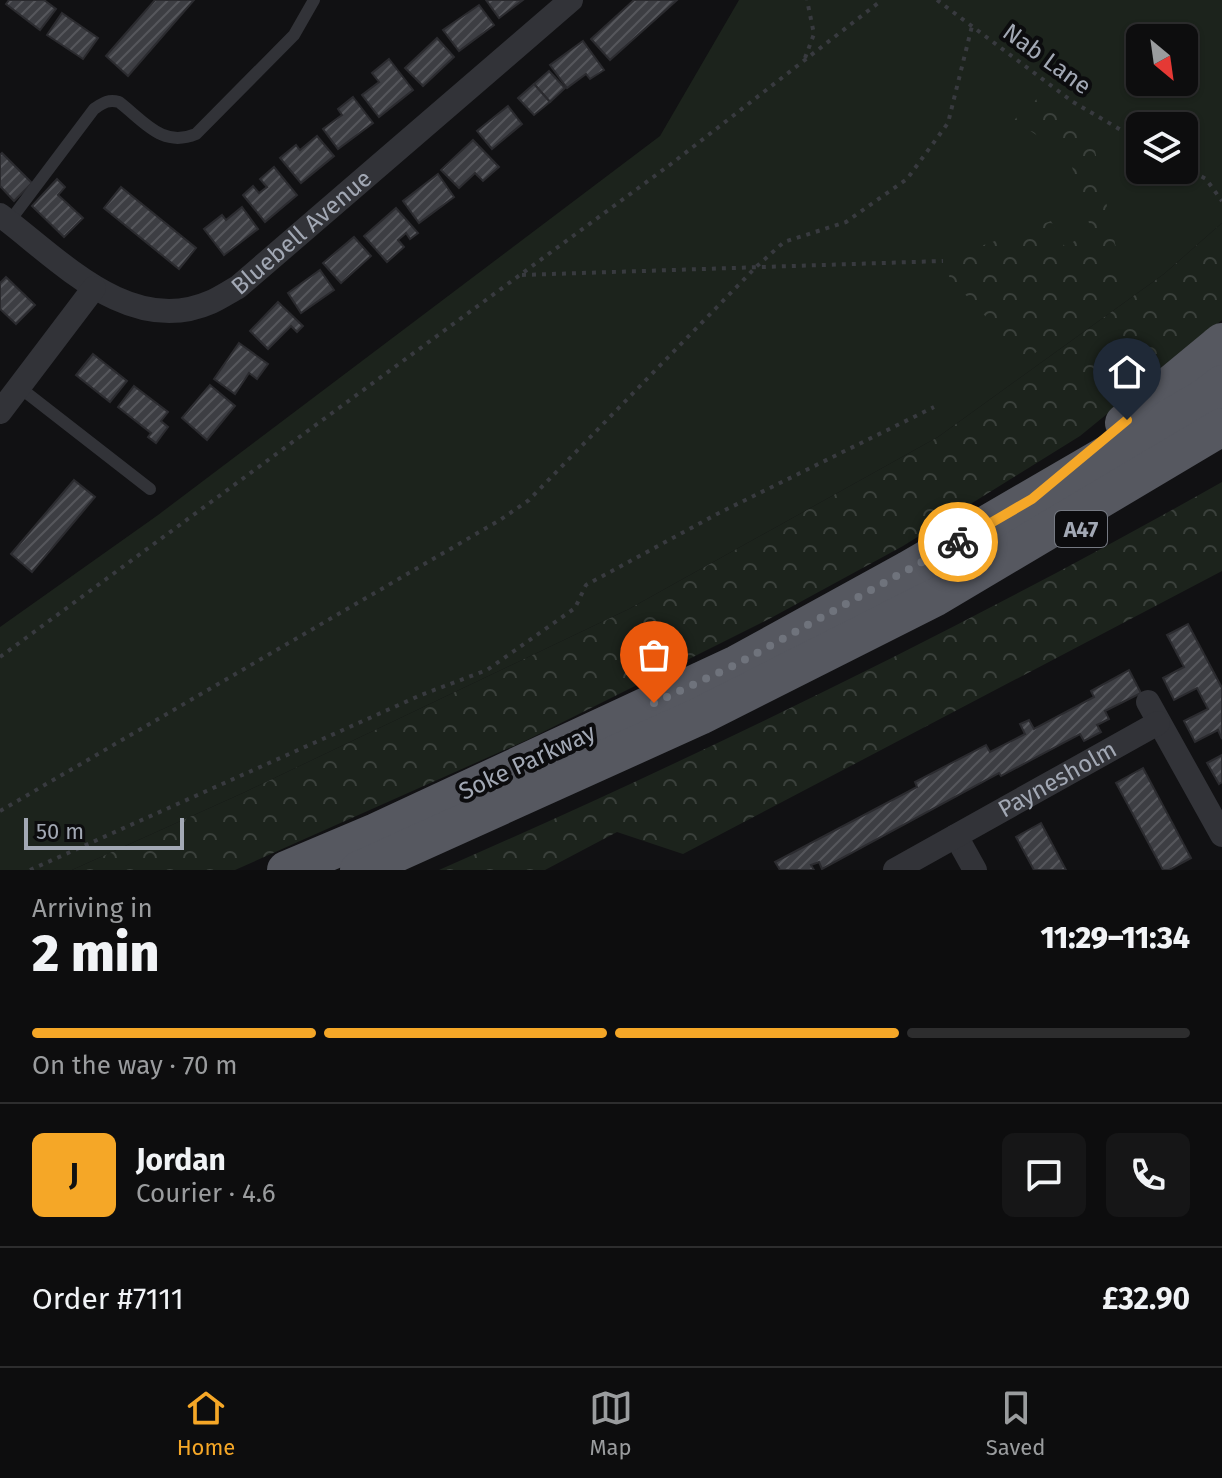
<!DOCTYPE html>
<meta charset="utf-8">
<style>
body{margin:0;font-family:"Fira Sans",sans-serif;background:#161617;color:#f1f3f6;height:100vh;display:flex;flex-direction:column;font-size:30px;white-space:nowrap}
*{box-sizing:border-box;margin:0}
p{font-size:26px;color:#9a9c9e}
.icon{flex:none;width:44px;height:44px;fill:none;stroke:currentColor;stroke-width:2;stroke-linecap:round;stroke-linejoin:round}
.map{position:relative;height:870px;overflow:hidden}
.side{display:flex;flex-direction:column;background:#0d0d0e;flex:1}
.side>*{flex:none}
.needle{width:52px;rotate:151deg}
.controls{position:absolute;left:1126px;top:24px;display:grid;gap:16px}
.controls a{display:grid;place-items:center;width:72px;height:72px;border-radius:12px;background:#0d0d0e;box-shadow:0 2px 6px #0004,0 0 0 2px #2d2d2e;font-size:40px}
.scale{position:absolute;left:24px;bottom:20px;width:160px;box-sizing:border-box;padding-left:8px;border:4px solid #a2a8b4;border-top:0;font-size:22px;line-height:28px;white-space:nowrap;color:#a2a8b4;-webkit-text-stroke:6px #0c0c0e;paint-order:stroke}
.pin{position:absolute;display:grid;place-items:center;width:68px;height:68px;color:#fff;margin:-82px -34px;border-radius:50% 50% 50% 0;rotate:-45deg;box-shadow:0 0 8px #0007}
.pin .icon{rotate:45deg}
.courier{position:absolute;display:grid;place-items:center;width:80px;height:80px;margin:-40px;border:6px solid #f5a727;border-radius:50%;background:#fff;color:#222;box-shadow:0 2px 10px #0007}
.head em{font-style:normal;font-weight:800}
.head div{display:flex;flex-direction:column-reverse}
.head{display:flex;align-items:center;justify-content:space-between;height:136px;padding:0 32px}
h1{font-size:52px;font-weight:800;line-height:60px}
.bar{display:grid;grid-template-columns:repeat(4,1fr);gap:12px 8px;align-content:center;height:96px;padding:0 32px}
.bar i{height:10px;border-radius:6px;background:#2d2d2e}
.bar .active{background:#f5a727}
.bar p{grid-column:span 4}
.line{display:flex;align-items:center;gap:20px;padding:0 32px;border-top:2px solid #2d2d2e}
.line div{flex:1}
.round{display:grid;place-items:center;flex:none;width:84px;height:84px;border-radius:12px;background:#161617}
.menu{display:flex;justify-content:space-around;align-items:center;height:112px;border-top:2px solid #2d2d2e;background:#0d0d0e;font-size:22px;color:#9a9c9e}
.menu a{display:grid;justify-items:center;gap:4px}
.menu .active{color:#f5a727}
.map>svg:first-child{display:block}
</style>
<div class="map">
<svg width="1222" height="870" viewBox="0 0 1222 870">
<defs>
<pattern id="forest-crowns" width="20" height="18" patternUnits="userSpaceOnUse" patternTransform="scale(2)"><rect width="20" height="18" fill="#1c231c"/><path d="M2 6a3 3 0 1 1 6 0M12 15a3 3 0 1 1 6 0" fill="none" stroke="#3a403b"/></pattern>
<pattern id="building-hatch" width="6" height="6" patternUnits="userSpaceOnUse" patternTransform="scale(2)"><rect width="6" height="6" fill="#3d3e43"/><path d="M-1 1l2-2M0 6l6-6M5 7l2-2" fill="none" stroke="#56575c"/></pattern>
</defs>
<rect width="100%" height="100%" fill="#111113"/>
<path fill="#1c231c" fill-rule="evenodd" d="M739,0H1222V223L1164,274L938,437L629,609L243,793L72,870H0V627L158,515L660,136ZM1140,38H1184V82H1140ZM1140,126H1184V170H1140Z"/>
<g fill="url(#forest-crowns)">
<path d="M1039,97L1091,132L1124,285L1026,360L949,277L953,256L1051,221L1064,246L1092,233L1069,157L1014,120Z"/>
<path d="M1222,223V320L1080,436L903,546L769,619L527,740L235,870H72L243,793L629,609L938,437L1164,274Z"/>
<path d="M1222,482V571L683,854L617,832L545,870H439C706,753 969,625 1222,482Z"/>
</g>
<g fill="url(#building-hatch)" stroke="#2b2b2f" stroke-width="2">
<path d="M9,0H44L56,9L40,30L6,4Z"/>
<path d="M155,0H194L128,76L106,56Z"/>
<path d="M486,0H523L499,18Z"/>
<path d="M634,0H677L610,60L591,39Z"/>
<path d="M479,5L494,25L459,51L443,30Z"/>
<path d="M62,13L98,38L83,59L47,35Z"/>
<path d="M437,38L454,57L423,86L405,68Z"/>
<path d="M583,41L604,70L590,79L586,74L567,88L550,65Z"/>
<path d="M389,59L413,90L379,117L362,95L379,82L372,73Z"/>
<path d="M549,71L565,88L550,102L534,84Z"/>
<path d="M534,84L550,102L534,115L518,98Z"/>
<path d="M353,97L373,123L338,149L323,129L342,115L338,109Z"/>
<path d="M508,106L522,124L492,149L477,131Z"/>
<path d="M317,136L334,156L301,183L280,158L296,145L300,150Z"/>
<path d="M473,140L499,167L483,181L475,173L459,188L441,170Z"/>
<path d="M2,153L32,183L14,201L0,186V155Z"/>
<path d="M274,167L297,195L265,222L243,195L253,186L259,193L267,187L260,179Z"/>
<path d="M438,174L454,197L419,223L403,201Z"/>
<path d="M57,179L65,187L58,195L83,218L64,237L32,206Z"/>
<path d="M121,187L196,248L179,269L104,208Z"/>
<path d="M242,207L258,229L224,255L204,229L222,215L226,220Z"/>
<path d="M396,208L418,233L410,239L406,233L398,240L404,247L387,262L364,236Z"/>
<path d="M354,237L371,256L341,283L323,263Z"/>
<path d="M320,270L334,290L301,313L288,293Z"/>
<path d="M6,277L35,305L16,324L0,309V283Z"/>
<path d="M278,302L303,326L297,332L291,326L268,349L250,331Z"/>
<path d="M239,343L268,364L257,379L249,373L235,394L214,379Z"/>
<path d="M93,354L127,381L110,402L76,375Z"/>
<path d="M210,385L235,406L207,440L182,418Z"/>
<path d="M134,386L168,412L161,421L168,427L156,443L148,437L151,433L118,407Z"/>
<path d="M74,480L95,497L32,572L11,554Z"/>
<path d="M1188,624L1222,688V739L1218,730L1195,742L1184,721L1208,709L1197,688L1174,700L1163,678L1184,667L1167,635Z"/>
<path d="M1129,670L1141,693L1105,711L1109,719L1097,725L1101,732L1084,741L1080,734L1001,776L999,773L822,869L819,862L811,865L814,870H780L775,862L917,787L915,782L986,745L990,752L1025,734L1020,724L1029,720L1034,729L1094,697L1091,691Z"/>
<path d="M1222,755V782L1219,784L1207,763Z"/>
<path d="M1143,768L1191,858L1169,870H1163L1116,783Z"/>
<path d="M1041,823L1066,870H1034L1016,837Z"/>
</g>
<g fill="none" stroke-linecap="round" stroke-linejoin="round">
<g stroke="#383a3f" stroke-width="4" stroke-dasharray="4 6" stroke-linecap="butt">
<path d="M937,0L1073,102L1140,141"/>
<path d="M805,58L814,34L807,0"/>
<path d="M1184,167L1206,179L1222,201"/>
<path d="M522,275L943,261"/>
<path d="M0,657L671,164L882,0"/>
<path d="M0,811L500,520L529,500L756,267L784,242L846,222L907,179L948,123L972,26"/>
<path d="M30,870L421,695L487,670L575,608L586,585L717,514L934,407"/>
</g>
<g stroke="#323338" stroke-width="12">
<path d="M9,222L94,109C103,103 108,99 119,102C145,122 162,148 196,134L294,35L314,0"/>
<path d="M19,387L150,489"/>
</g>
<g stroke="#323338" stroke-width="24">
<path id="s1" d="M0,215C59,259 130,338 211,302C220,298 229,292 238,287L571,0"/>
<path d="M0,412L94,288"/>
<path d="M1148,702L1222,835"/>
<path d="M956,836L975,870"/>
<path id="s2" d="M895,870L1158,723"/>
</g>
<g stroke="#565860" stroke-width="38">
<path d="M1124,423L1222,342"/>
<path d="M286,870L376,832L737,664L908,570L1204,398L1222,384"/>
<path d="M359,870L700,716L936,597L1222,427"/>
</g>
</g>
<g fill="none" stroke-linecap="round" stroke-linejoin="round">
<path stroke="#6f737c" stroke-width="8" stroke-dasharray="0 14.4" d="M654,703L737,664L958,542"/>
<path stroke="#f5a727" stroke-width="10" d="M958,542L1032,499L1127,420"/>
</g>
<g text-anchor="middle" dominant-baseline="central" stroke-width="8" stroke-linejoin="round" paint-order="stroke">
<rect fill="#0c0c0e" stroke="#757982" stroke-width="2" x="1055" y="511" width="52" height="36" rx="6"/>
<g font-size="22" font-weight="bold" fill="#a2a8b4">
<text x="1081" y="529">A47</text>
</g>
<g font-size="24" fill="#a2a8b4" stroke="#0c0c0e">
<text transform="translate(1047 59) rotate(36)">Nab Lane</text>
<text stroke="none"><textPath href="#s1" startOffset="356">Bluebell Avenue</textPath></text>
<text transform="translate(527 762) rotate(-25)">Soke Parkway</text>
<text stroke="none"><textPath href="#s2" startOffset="186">Paynesholm</textPath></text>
</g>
</g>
</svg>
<div class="controls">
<a><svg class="needle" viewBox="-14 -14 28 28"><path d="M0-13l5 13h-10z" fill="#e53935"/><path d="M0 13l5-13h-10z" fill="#9a9c9e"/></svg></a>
<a><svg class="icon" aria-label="layers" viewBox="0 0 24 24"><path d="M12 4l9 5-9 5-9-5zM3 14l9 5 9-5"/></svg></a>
</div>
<div class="scale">50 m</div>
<div class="pin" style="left:654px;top:703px;background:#ea580c"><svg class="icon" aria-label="bag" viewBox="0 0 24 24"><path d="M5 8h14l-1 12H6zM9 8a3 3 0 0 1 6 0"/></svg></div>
<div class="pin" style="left:1127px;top:420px;background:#1f2937"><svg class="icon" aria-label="home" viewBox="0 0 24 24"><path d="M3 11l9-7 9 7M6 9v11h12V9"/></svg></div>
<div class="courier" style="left:958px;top:542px"><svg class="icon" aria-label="bike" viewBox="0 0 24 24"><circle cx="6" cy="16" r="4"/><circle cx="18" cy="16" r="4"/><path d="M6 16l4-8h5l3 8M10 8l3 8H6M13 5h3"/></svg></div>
</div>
<section class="side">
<div class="head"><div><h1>2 min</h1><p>Arriving in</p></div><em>11:29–11:34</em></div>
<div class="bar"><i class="active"></i><i class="active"></i><i class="active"></i><i></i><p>On the way · 70 m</p></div>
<div class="line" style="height:144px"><b class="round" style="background:#f5a727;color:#111">J</b><div><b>Jordan</b><p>Courier · 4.6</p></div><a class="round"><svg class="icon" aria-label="chat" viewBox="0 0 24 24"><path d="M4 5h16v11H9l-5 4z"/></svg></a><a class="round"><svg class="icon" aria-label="phone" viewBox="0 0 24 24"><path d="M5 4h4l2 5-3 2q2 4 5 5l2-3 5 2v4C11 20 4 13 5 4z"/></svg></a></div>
<div class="line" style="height:104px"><div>Order #7111</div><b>£32.90</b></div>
</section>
<nav class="menu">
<a class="active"><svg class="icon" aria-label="home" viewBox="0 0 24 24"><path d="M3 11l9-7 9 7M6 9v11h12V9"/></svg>Home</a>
<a><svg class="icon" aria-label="map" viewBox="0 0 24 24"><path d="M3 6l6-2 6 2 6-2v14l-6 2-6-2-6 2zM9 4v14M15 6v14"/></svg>Map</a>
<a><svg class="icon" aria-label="saved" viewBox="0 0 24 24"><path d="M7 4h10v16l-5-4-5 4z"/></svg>Saved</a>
</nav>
